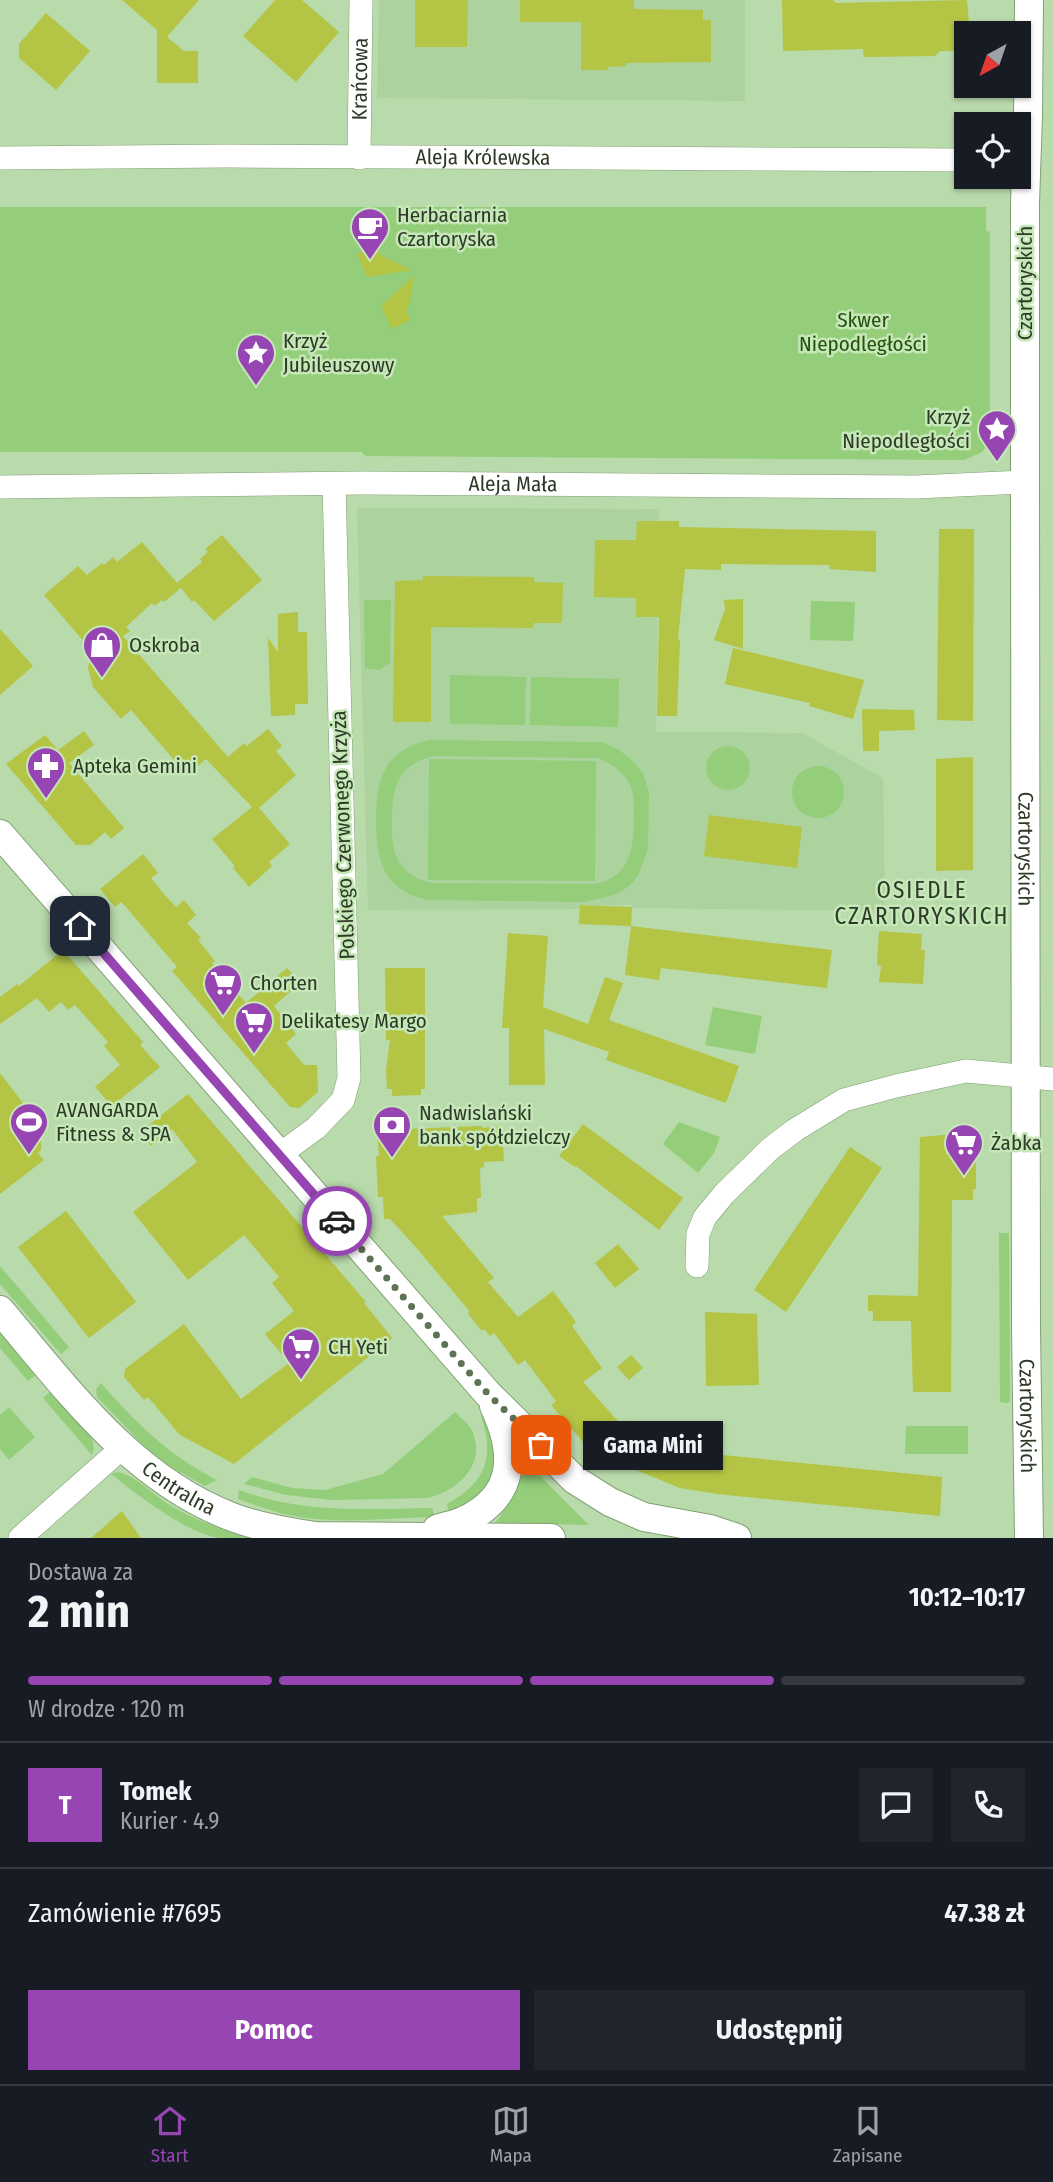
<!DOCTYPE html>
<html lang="pl">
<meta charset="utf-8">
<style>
body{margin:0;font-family:"Fira Sans Condensed",sans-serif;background:#20242c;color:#f1f3f6;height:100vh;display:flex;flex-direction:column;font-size:26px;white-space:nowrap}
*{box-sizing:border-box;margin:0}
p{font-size:23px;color:#9ea1a6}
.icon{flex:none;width:38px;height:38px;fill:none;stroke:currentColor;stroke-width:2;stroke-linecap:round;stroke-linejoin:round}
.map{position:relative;height:1538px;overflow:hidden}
.panel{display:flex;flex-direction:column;background:#171b24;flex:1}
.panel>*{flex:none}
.needle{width:46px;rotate:220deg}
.fabs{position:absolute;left:954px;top:21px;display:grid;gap:14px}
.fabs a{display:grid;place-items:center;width:77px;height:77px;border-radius:0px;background:#171b24;box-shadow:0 2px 5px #0004;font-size:35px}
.pin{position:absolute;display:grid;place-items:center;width:60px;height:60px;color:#fff;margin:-30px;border-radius:14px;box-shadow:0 4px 10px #0006}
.courier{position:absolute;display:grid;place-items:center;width:70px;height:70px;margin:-35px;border:5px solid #9745b3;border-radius:50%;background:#fff;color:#222;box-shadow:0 2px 9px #0007}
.bubble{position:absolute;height:49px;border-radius:0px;background:#171b24;box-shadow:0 2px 5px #0004;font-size:23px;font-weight:700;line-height:49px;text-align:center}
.overview em{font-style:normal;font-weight:700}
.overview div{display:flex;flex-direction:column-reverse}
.overview{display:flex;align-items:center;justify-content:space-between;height:119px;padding:0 28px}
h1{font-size:46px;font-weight:700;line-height:52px}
.bar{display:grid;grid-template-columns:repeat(4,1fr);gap:10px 7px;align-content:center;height:84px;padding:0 28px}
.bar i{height:9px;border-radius:5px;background:#363941}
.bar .active{background:#9745b3}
.bar p{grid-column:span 4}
.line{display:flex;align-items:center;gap:18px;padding:0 28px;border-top:2px solid #363941}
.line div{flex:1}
.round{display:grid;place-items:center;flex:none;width:74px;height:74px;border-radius:0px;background:#20242c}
.primary-button{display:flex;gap:14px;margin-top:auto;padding:14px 28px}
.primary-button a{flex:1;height:80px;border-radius:0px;background:#9745b3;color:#fff;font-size:28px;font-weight:700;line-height:80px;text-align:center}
.primary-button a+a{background:#20242c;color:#f1f3f6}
.tab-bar{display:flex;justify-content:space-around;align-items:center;height:98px;border-top:2px solid #363941;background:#171b24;font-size:19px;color:#9ea1a6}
.tab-bar a{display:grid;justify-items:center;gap:4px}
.tab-bar .active{color:#9745b3}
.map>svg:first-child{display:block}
</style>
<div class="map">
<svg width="1053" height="1538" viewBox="0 0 1053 1538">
<rect width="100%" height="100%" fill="#b9daab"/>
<g fill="#acd29d">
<path d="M379,0H745V101L377,98Z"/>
<path d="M357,508L659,509L656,732L802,733L883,778L885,911L632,908V905H580V909L368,910Z"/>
</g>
<g fill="#94ce7a" fill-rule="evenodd">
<path d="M0,207H986V231L990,232V441L982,452L964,460L365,456L362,452H0Z"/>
<path d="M364,600H391L390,663L379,670L365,668Z"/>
<path d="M811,601L855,602L853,641L810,640Z"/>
<path d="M450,675L526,677L525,725L450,724Z"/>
<path d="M531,677L619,679L618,727L530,725Z"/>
<path d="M429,740L602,742L619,750L632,760L643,773L649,792L648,849L638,876L629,886L614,895L585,902L427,900C383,889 377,862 376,822C376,779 383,751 429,740ZM433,756L597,758C610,763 620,769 628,781C635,793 634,806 634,819C633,849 631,876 596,884L431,883C397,874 391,854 392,822C392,788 396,766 433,756Z"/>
<circle cx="728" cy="768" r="22"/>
<path d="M429,759L596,761L595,881L428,880Z"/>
<circle cx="818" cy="792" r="26"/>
<path d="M713,1007L762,1016L755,1054L705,1045Z"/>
<path d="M679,1122L720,1137L714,1153L698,1173L663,1144Z"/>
<path d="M999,1233H1009L1010,1401L1007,1403L1000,1402Z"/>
<path d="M0,1266L69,1347L61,1354L0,1284Z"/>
<path d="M0,1332L36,1375L28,1381L0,1348Z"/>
<path d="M101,1383C137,1424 168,1455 217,1480L205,1486L171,1467L145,1447L97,1397L96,1389Z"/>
<path d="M51,1391L92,1439L94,1448L92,1455L43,1398Z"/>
<path d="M9,1407L35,1437L9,1460L0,1449V1415Z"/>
<path d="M455,1412C461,1418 470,1425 473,1433C486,1466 456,1491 428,1498L332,1500L286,1495L244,1484L252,1477L292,1488L325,1490L383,1474Z"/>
<path d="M483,1413L500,1463L485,1494L449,1515L447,1504C486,1482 495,1458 481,1416Z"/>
<path d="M906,1426H968V1454H905Z"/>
<path d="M527,1463L589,1525L495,1523C510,1504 519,1487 527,1463Z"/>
<path d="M118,1472C136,1476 150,1492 165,1502C191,1519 218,1528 247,1538C238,1538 228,1538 220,1538C189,1535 136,1494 111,1474Z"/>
<path d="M239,1490C306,1514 362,1509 432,1508L435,1517C393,1518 348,1523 306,1518C282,1515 260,1507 238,1499Z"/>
</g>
<g fill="#b4c444">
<path d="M122,0H199L167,37L184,51H198V83H157V30Z"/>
<path d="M275,0H302L339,32L296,82L243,36Z"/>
<path d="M415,0H468L467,47H415Z"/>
<path d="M520,0H634V9L703,10V20H711V62L626,63V66L608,67V70H581V22H520Z"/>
<path d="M782,0H833L836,3L967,0L970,33H966V51H940L935,56L864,57L863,49L783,51Z"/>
<path d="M46,13L90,51L56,90L19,58V44Z"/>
<path d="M375,245L380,255L412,270L367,277L357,254Z"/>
<path d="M414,276L410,301L406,310L410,320L392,329L381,306Z"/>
<path d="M637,521H679V527L876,531V572L829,569V565L721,564V570L685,569L678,639L680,640L677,716H657L659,617H636V598L594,597L595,540H636Z"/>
<path d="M939,529H974L973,721L937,720Z"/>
<path d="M222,535L262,580L214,621L194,600L192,602L181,588L164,602L162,600L154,606L152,603L126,627L130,631L123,636L228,757L244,743L247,746L268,729L282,746L276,751L296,775L259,808L290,844L269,862L272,866L249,887L233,868L235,866L212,839L252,807L206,759L187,775L131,710L121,719L93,687L88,668L92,651L44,595L78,566L87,575L102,563L104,565L113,557L117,562L142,542L177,583L202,562L200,559L208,552L205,549Z"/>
<path d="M423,576L534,577V582L563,583L562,623H534L533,628L431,627V722H393L395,581L423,580Z"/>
<path d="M743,599V649L714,640L725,609L724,600Z"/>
<path d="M298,612V632H307L308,704H295V715L271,716L268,638L278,652V614Z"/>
<path d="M0,629L33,666L0,695Z"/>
<path d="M733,648L864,680L853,719L809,706L810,703L725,684Z"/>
<path d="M862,709L914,710L915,730L879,731V751H863Z"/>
<path d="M84,731L94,745L69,763L124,828L111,839L105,832L90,845H76L6,764L45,735L58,750Z"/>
<path d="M973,757V870L936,871V759Z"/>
<path d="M709,815L802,827L797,868L704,856Z"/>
<path d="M143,854L158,873L151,878L163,893L176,907L184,900L196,915L187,923L201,938L198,940L215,961L212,963L246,1003L287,968L300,983L274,1006L296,1034L286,1043L304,1065H317L318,1092L299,1108L290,1107L172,971L177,967L125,906L121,902L115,907L100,889Z"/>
<path d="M580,905L632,907L631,926L579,924Z"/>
<path d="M631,926L832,950L827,988L661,968L659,980L625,975Z"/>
<path d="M879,931L922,934L921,950H925L923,984L879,982L881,966L877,965Z"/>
<path d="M508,933L548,936L543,1007L588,1024L605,977L623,983L609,1020L739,1066L726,1103L606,1060L609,1052L544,1029L545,1085H509V1028H502Z"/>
<path d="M63,950L143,1042L140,1045L160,1067L112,1106L95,1087L120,1065L104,1046L108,1042L75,1005L68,1010L61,1002L49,1012L37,998L0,1024V997L17,984L19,986Z"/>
<path d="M385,968H425V1089H421V1095L392,1096V1089H387L386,1070L390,1040H386Z"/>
<path d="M0,1073L46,1133L41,1137V1150L38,1153L44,1160L0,1194Z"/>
<path d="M188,1094L366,1302L364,1303L392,1338L234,1464L180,1435L148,1397L144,1400L124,1377L125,1369L184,1324L241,1399L289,1363L265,1334L294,1311L272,1283L279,1277L244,1235L188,1280L133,1212L197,1162L172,1129L151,1146L140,1132Z"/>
<path d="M583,1124L683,1198L659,1230L576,1166L575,1167L559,1156Z"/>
<path d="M482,1126V1128L502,1126L504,1161L484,1162V1167L480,1168L481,1198H477V1212L442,1216L494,1278L488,1282L518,1317L553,1291L576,1322L572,1326L602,1368L583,1382L624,1428L631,1420L668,1442L713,1452V1454L942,1477L940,1516L717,1494L680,1488L636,1470L622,1462L592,1435L583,1442L551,1405L556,1401L525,1360L518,1365L494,1333L490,1336L484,1329L482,1331L468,1314L470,1312L462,1302L413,1244L390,1219H384L383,1197H378L376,1156H379L377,1130Z"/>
<path d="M956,1131H976V1189H973V1200H952L951,1392H913L911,1321H873V1311H868V1295L918,1296L920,1137L956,1134Z"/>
<path d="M850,1147L882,1168L786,1312L754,1290Z"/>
<path d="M66,1211L136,1302L89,1338L18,1247Z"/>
<path d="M618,1244L639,1269L615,1288L595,1263Z"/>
<path d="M705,1312L757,1314L759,1385L706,1386Z"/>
<path d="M631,1355L643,1368L629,1380L617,1367Z"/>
<path d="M122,1511L141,1538H91Z"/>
</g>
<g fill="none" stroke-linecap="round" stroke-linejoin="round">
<defs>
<g id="minor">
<path id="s1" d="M0,158L228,156L966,160"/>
<path id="s2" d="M359,158L361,0"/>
<path id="s3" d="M0,487L363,483L916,487L1025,482"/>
<path d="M279,1155L316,1128L343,1100L349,1078L334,484"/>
<path d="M697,1266L698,1234L705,1217L724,1194L770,1149L795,1130L844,1100L896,1086L966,1071L1053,1079"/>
<path d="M20,1538L122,1448"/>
</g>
<g id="major">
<path id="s4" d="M1029,0L1028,116L1025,203V482L1026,1328L1029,1538"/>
<path d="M0,834L488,1394L575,1480L610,1502L644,1517L710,1529L737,1538"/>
<path id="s5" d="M0,1310C67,1389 132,1479 232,1517C258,1527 287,1532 315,1536L551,1538"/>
<path d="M437,1529C445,1526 455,1525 463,1521C517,1496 516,1453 494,1406"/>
</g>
</defs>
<use href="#minor" stroke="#80a073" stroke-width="24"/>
<use href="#major" stroke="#80a073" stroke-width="30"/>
<use href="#minor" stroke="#fff" stroke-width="23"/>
<use href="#major" stroke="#fff" stroke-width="28"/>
</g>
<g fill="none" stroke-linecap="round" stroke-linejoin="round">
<path stroke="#5e7255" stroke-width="7" stroke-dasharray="0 12.6" d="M337,1221L488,1394L541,1445"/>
<path stroke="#9745b3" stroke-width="9" d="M80,926L337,1221"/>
</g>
<defs>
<symbol id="cafe-pin" viewBox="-11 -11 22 30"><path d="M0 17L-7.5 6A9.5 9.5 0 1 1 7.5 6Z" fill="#9745b3" stroke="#c6e7b8"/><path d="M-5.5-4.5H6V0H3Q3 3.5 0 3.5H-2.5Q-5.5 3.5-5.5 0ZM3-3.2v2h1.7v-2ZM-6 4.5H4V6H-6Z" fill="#fff"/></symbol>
<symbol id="sight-pin" viewBox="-11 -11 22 30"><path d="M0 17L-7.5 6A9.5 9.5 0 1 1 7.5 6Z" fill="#9745b3" stroke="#c6e7b8"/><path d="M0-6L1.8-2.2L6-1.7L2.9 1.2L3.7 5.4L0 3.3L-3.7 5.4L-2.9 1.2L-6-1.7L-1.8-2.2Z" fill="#fff"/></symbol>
<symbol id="shop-pin" viewBox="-11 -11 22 30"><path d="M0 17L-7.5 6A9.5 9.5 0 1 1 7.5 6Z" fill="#9745b3" stroke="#c6e7b8"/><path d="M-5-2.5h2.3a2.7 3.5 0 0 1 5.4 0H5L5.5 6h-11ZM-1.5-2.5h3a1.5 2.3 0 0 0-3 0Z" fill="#fff"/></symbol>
<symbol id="pharmacy-pin" viewBox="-11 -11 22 30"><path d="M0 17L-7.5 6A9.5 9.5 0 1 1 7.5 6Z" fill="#9745b3" stroke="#c6e7b8"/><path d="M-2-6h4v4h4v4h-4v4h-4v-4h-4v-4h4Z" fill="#fff"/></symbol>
<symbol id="supermarket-pin" viewBox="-11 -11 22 30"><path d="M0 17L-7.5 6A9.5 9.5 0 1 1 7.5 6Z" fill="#9745b3" stroke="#c6e7b8"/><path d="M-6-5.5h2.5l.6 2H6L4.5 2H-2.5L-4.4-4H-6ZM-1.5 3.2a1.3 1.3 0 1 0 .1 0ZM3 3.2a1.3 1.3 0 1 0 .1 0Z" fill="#fff"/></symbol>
<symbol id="stadium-pin" viewBox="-11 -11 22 30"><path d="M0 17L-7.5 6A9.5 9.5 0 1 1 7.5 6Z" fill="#9745b3" stroke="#c6e7b8"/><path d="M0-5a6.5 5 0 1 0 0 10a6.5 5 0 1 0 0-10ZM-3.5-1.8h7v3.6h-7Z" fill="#fff"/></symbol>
<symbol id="bank-pin" viewBox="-11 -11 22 30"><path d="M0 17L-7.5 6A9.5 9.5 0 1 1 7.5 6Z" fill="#9745b3" stroke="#c6e7b8"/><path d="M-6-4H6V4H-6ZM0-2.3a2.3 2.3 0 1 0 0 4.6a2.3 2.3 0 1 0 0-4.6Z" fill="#fff"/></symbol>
</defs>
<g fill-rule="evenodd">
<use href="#cafe-pin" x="348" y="205" width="44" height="60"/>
<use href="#sight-pin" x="234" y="331" width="44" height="60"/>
<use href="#sight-pin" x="975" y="407" width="44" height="60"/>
<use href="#shop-pin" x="80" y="623" width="44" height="60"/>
<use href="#pharmacy-pin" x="24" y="744" width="44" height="60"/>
<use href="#supermarket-pin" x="201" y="961" width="44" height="60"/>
<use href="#supermarket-pin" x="232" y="999" width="44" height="60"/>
<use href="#stadium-pin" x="7" y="1100" width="44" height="60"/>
<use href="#bank-pin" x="370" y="1103" width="44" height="60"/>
<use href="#supermarket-pin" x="942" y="1121" width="44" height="60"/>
<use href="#supermarket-pin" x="279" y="1325" width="44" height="60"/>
</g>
<g text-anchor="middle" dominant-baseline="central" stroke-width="5" stroke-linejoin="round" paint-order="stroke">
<g font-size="21" fill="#2d3a27" stroke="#c6e7b8">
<text stroke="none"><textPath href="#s2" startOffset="79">Krańcowa</textPath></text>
<text stroke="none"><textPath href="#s1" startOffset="483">Aleja Królewska</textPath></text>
<text transform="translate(1025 283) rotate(-90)">Czartoryskich</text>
<text stroke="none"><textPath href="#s3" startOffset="513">Aleja Mała</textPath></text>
<text transform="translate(343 835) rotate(-92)">Polskiego Czerwonego Krzyża</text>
<text stroke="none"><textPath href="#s4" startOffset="849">Czartoryskich</textPath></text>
<text stroke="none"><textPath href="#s4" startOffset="1416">Czartoryskich</textPath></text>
<text stroke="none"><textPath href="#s5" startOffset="254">Centralna</textPath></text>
</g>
<g font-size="21" fill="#2d3a27" stroke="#c6e7b8" text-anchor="start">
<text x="397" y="215">Herbaciarnia<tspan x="397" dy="24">Czartoryska</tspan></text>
<text x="283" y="341">Krzyż<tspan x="283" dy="24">Jubileuszowy</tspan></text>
<text x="970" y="417" text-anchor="end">Krzyż<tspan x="970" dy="24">Niepodległości</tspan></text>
<text x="129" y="645">Oskroba</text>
<text x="73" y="766">Apteka Gemini</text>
<text x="250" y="983">Chorten</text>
<text x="281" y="1021">Delikatesy Margo</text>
<text x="56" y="1110">AVANGARDA<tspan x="56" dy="24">Fitness &amp; SPA</tspan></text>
<text x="419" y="1113">Nadwislański<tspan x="419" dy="24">bank spółdzielczy</tspan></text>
<text x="991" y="1143">Żabka</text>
<text x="328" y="1347">CH Yeti</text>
</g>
<g font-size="21" fill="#26510a" stroke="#c6e7b8">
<text x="863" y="320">Skwer<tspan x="863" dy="24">Niepodległości</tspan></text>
</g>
<g font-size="23" letter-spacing="2" fill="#2d3a27" stroke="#c6e7b8">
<text x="922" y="890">OSIEDLE<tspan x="922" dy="26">CZARTORYSKICH</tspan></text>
</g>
</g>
</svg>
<div class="fabs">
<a><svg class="needle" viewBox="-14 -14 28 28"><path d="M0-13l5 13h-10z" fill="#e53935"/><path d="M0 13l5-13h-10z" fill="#9ea1a6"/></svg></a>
<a><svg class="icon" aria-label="locate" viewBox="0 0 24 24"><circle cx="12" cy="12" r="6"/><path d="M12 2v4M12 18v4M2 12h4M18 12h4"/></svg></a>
</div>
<div class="pin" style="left:541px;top:1445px;background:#ea580c"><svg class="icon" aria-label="bag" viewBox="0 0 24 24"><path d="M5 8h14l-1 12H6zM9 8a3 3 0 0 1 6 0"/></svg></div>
<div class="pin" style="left:80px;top:926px;background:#1f2937"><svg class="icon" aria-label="home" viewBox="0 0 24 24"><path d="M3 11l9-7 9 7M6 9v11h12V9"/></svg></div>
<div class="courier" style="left:337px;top:1221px"><svg class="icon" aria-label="car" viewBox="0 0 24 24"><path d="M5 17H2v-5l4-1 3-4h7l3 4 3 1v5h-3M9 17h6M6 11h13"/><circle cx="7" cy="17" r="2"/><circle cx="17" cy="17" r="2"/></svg></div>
<div class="bubble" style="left:583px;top:1421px;width:140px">Gama Mini</div>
</div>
<section class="panel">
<div class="overview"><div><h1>2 min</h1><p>Dostawa za</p></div><em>10:12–10:17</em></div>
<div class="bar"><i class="active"></i><i class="active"></i><i class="active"></i><i></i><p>W drodze · 120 m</p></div>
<div class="line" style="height:126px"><b class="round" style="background:#9745b3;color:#fff">T</b><div><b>Tomek</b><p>Kurier · 4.9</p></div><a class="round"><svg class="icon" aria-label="chat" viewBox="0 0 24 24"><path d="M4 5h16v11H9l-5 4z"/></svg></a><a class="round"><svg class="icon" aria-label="phone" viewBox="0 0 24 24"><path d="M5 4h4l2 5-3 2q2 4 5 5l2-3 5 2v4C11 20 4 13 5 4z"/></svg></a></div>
<div class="line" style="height:91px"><div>Zamówienie #7695</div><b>47.38 zł</b></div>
<div class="primary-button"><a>Pomoc</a><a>Udostępnij</a></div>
</section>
<nav class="tab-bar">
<a class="active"><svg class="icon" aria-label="home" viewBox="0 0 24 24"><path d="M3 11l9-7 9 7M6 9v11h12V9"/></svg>Start</a>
<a><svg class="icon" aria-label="map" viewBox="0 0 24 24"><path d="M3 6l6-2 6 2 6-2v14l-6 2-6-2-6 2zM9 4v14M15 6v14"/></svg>Mapa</a>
<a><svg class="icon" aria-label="saved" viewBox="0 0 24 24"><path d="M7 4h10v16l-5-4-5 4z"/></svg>Zapisane</a>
</nav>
